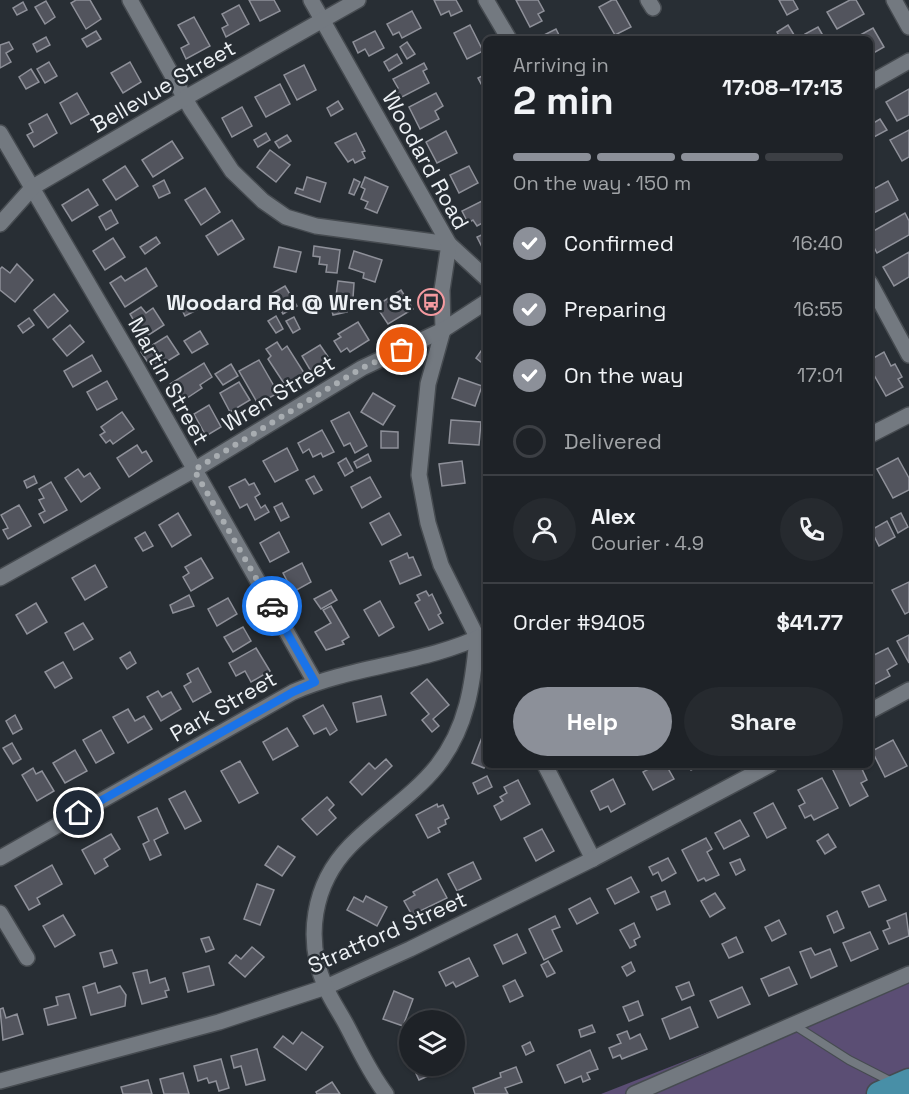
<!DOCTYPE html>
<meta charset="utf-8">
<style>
body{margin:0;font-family:"Space Grotesk",sans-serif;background:#262a2f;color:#f1f3f6;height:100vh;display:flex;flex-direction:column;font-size:22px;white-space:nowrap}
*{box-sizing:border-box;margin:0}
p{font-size:20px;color:#a1a4a7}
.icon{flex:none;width:33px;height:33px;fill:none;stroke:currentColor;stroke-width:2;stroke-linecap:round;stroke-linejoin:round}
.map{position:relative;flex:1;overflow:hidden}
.drawer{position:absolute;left:483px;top:36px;width:390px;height:732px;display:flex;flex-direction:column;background:#1e2227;border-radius:9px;box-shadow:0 2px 4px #0004,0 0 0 2px #3c3f44}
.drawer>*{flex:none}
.fabs{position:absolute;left:399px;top:1010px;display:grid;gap:12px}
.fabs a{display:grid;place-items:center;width:66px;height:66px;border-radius:50%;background:#1e2227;box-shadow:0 2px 4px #0004,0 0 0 2px #3c3f44;font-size:30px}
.pin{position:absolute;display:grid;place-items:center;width:51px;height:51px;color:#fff;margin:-26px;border:3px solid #fff;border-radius:50%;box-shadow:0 2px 6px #0007}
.courier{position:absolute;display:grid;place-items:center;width:60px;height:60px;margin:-30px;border:4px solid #1a73e8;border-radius:50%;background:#fff;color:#222;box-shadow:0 2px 8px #0007}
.headline em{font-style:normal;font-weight:800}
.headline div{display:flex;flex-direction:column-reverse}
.headline{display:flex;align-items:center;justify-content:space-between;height:102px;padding:0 30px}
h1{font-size:39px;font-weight:800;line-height:45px}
.bar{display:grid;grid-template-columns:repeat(4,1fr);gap:9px 6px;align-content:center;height:72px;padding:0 30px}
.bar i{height:8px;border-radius:4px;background:#3c3f44}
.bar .current{background:#8c9099}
.bar p{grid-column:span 4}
.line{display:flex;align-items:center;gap:15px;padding:0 30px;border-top:2px solid #3c3f44}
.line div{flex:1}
.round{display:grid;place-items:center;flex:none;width:63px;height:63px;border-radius:32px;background:#262a2f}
ol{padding:0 30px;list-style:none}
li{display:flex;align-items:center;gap:18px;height:66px}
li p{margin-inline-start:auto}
li .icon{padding:6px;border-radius:50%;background:#8c9099;color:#fff;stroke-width:4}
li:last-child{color:#a1a4a7}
li i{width:33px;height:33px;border:3px solid #3c3f44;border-radius:50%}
.cta{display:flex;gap:12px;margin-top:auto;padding:12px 30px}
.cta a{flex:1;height:69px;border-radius:36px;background:#8c9099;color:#fff;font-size:24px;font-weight:800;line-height:69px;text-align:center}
.cta a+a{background:#262a2f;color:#f1f3f6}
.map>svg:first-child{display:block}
</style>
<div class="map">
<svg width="909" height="1094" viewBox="0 0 909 1094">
<rect width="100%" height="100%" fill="#282e34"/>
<path fill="#5b4e74" d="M909,969V1094H601L759,1032Z"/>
<g fill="#52545d" stroke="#8e9099" stroke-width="1.5">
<path d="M76,0H90L101,19L86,29L71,3Z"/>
<path d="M249,0H274L280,11L260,21Z"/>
<path d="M434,0H456L462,11L451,16L449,11L441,15Z"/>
<path d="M516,0H538L544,11L538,14L542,21L530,27Z"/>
<path d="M612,0H616L631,27L615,35L599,7Z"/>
<path d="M779,0H793L798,9L787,15Z"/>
<path d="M850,0H856L864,14L837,29L827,12Z"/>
<path d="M46,1L55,17L45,24L35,7Z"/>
<path d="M23,2L27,10L17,15L13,8Z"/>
<path d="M239,5L249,24L226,37L222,28L228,25L222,14Z"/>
<path d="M412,11L421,28L402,38L399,32L393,35L387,24Z"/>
<path d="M194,17L210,46L186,59L181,48L189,44L178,25Z"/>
<path d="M470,25L483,51L467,59L454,33Z"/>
<path d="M788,25L796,38L781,39L777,32Z"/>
<path d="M818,27L825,39H808L805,34Z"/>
<path d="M873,28L884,47L870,55V39H853Z"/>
<path d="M556,29L561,39H538V38Z"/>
<path d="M96,31L101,39L87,47L82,39Z"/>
<path d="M375,31L384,48L369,56L365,49L358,53L353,42Z"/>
<path d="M46,37L50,45L37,52L33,44Z"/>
<path d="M9,42L13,49L6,53L11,62L0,68V45Z"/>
<path d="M407,42L415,54L407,59L400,47Z"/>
<path d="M397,54L402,63L389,71L384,62Z"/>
<path d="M49,62L57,76L45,83L37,69Z"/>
<path d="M130,62L141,82L123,93L111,73Z"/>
<path d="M424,63L427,69L423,71L429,83L398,99L394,90L398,88L393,79Z"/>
<path d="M304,65L316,90L297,100L284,75Z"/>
<path d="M31,69L39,82L26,89L19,77Z"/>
<path d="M486,74V93L478,78Z"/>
<path d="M280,84L290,104L266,117L255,97Z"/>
<path d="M909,89V115L897,121L886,102Z"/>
<path d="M77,93L89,114L71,124L60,103Z"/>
<path d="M436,93L443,106L435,111L439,119L420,129L409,107Z"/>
<path d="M338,101L343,109L331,116L327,108Z"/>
<path d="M242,107L252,126L232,137L222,118Z"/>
<path d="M47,114L57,133L34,147L27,135L33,132L29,124Z"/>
<path d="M880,119L887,130L874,137L870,125Z"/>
<path d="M909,130V157L902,161L890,140Z"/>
<path d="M446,131L457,153L437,163L426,142Z"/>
<path d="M266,133L270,140L258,147L254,140Z"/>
<path d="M356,133L365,151L362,152L365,158L355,163L353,159L348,162L335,143Z"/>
<path d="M287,135L291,141L279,148L275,142Z"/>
<path d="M172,141L183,158L153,177L142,160Z"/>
<path d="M270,150L290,165L276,182L257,167Z"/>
<path d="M125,166L138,186L116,200L103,180Z"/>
<path d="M469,166L478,183L459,193L450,175Z"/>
<path d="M307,177L326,183L320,202L295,193L297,188L303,190Z"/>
<path d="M365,177L388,187L377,213L365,208L368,202L361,199L365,189L361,187Z"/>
<path d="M354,179L360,182L354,195L349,193Z"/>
<path d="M164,180L170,193L159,198L153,186Z"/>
<path d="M888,181L898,200L870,215V191Z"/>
<path d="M205,188L220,212L201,225L185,200Z"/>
<path d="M88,189L98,205L72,221L62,205Z"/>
<path d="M486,199V221L477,226L473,220L468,223L462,211Z"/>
<path d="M111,210L118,223L106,230L99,217Z"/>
<path d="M905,213L909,221V235L877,253L870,240V233Z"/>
<path d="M232,220L244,239L218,255L206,236Z"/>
<path d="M486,233V245L482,247L477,237Z"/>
<path d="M156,237L160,243L145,254L140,247Z"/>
<path d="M113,238L125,257L105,270L93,251Z"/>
<path d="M314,246L340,250L337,273L326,272L327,265L319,264L320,257L313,256Z"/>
<path d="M279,247L301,252L296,272L274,267Z"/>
<path d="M354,251L382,260L375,282L363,278L364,273L349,268Z"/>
<path d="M909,252V277L894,286L883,267Z"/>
<path d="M17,264L33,280L15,302L0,290V269L2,267L10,273Z"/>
<path d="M146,268L157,286L125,307L110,283L121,276L125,281Z"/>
<path d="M338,281L354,283L353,298L336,296Z"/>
<path d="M285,286L297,306L283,314L271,294Z"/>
<path d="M401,290L413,309L388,324L376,306Z"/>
<path d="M54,294L68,311L48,328L34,310Z"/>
<path d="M193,300L197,310L185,316L180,306Z"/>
<path d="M346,304L347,312L333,315L331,307Z"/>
<path d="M141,307L146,313L153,308L164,325L144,338L130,314Z"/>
<path d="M276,316L283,329L276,333L268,321Z"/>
<path d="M294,317L300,329L293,333L286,321Z"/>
<path d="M29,318L34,325L23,333L18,326Z"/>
<path d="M358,322L369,340L350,352L347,348L341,352L334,341L341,337L338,334Z"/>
<path d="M70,325L84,342L67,356L53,339Z"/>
<path d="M200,331L208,344L192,353L184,341Z"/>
<path d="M167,336L179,354L153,370L141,352Z"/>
<path d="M277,342L282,350L287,346L306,376L287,388L268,359L271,356L266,349Z"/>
<path d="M486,344V366L476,358Z"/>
<path d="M320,345L331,361L312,373L302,356Z"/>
<path d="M884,352L891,366L895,364L902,377L898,379L903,387L886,396L870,368V360Z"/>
<path d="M92,355L101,371L73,387L64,371Z"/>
<path d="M259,360L278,393L258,404L239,371Z"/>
<path d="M204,363L212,377L200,385L202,388L181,402L170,384Z"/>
<path d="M231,364L238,376L223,385L215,374Z"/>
<path d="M459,378L482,386L475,406L452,398Z"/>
<path d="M107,381L117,399L97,410L87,392Z"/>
<path d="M239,382L250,400L230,412L220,393Z"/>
<path d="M373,393L395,406L383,425L361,412Z"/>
<path d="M209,405L221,427L206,436L194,414Z"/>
<path d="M122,412L134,429L113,444L110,440L106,443L100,435L105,432L101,427Z"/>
<path d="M349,412L367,446L355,453L350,443L344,446L331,421Z"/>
<path d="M451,420L481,422L479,445L449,443Z"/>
<path d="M322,430L334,452L323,457L321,453L313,457L309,449L303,453L298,443Z"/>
<path d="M381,431L398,432V448H381Z"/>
<path d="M137,445L142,453L146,451L152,461L129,477L117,458Z"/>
<path d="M287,448L298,470L275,482L263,461Z"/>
<path d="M368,454L371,461L357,468L354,462Z"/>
<path d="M346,458L353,471L345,476L338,463Z"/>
<path d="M898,458L909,478V490L893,498L877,469Z"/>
<path d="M462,461L465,483L442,486L439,464Z"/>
<path d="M78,469L84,477L90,473L100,488L81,502L65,478Z"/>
<path d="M34,476L37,483L27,488L24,481Z"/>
<path d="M314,476L322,490L314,494L306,480Z"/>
<path d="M370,477L381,497L362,508L351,487Z"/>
<path d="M245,479L249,485L254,483L260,494L255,497L261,508L265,505L269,512L255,520L247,504L240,508L229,487Z"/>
<path d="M51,482L67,510L44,523L39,514L45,511L39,500L44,498L39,489Z"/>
<path d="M282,503L289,517L281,521L274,507Z"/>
<path d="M19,505L31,526L8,539L3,530L8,528L1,515Z"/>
<path d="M178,513L191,535L172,547L159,525Z"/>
<path d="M389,513L401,535L382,545L370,523Z"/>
<path d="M901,513L908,527L898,533L891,518Z"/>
<path d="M887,521L895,537L879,546L871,530Z"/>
<path d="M145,532L153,546L143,551L135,538Z"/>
<path d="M279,532L289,552L270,562L260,543Z"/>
<path d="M407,553L409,558L413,557L421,575L400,584L390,561Z"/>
<path d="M201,558L213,578L191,591L183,577L189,573L185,567Z"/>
<path d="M302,563L311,582L293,592L283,573Z"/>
<path d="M95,565L107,587L85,600L72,578Z"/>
<path d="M909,582V612L905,614L892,590Z"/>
<path d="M331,590L337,600L321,609L314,599Z"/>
<path d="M426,591L429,596L432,594L441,613L438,615L443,623L429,630L415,603L420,600L417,595Z"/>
<path d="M189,595L194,606L173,613L170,605Z"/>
<path d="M228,598L237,614L217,626L208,609Z"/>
<path d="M380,601L394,627L379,636L364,610Z"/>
<path d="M36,603L47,622L27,634L16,615Z"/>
<path d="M331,606L349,637L342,641L344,644L326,650L315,632L331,623L323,610Z"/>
<path d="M83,623L93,639L74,650L65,633Z"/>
<path d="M243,627L251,641L233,652L224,637Z"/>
<path d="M909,635V663L897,641Z"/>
<path d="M256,648L270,671L251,682L245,671L236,676L229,663Z"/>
<path d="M888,648L897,664L887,670L890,676L875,684L870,674V657Z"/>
<path d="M130,652L136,663L127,669L120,658Z"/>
<path d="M63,662L72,678L55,688L45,672Z"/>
<path d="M198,668L211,692L193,702L184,686L191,682L187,674Z"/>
<path d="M427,679L449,705L433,719L439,726L432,732L422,720L429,714L411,693Z"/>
<path d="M158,691L162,697L171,692L181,709L161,721L147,697Z"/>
<path d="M381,696L386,715L357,722L353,703Z"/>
<path d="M323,705L337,730L330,735L326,728L314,734L303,716Z"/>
<path d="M128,709L135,721L144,716L152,729L128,743L113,717Z"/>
<path d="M15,715L22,729L13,734L6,721Z"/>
<path d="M486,727V764L484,768L472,763Z"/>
<path d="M287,728L298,746L273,760L263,742Z"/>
<path d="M101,730L114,753L96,763L83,740Z"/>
<path d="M893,740L907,766L885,777L872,751Z"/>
<path d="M12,743L21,759L13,764L3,748Z"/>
<path d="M75,750L87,771L65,783L53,763Z"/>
<path d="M386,759L392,766L362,795L350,782L369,763L375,769Z"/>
<path d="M240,761L258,793L239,803L221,771Z"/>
<path d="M656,765H666L674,779L653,790L643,772Z"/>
<path d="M688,765H701L691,770Z"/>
<path d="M834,765H865L862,769L867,780L861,783L868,796L850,806L831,766Z"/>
<path d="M33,768L36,774L42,771L54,791L37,801L22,775Z"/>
<path d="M487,776L492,787L478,794L473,783Z"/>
<path d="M822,778L838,808L814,820L811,815L805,818L799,806L805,803L798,790Z"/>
<path d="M613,779L625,804L611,812L608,806L600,810L591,791Z"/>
<path d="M518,780L530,804L501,820L494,806L503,801L500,797L507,793L504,787Z"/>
<path d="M185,791L201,821L185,829L169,799Z"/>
<path d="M327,797L334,805L329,810L336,818L317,835L302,819Z"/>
<path d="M773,803L786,828L767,838L754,813Z"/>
<path d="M437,804L438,807L443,805L449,818L445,820L446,824L438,828L440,832L428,838L416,815Z"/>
<path d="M157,808L168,833L154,840L161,855L150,860L143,844L149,841L138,817Z"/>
<path d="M740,820L749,836L724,849L715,833Z"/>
<path d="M542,829L554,851L536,861L524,838Z"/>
<path d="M111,834L120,849L104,859L108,866L95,874L82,850Z"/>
<path d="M828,834L836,847L825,854L817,841Z"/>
<path d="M706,838L712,849L707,852L719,875L706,881L704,878L698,881L682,850Z"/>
<path d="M278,846L295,857L282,876L265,865Z"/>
<path d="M668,858L676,873L662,881L658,872L653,875L649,867Z"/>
<path d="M740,859L745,870L736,875L730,863Z"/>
<path d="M473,862L481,879L457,891L448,874Z"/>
<path d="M52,865L62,884L37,898L40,904L29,910L15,886Z"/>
<path d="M631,877L639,892L615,904L607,889Z"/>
<path d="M437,879L447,898L412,915L404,901L415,895L413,892Z"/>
<path d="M257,884L274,890L260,925L244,919Z"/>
<path d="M879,885L886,900L869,907L862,892Z"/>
<path d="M665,891L670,904L657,910L651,897Z"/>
<path d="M715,893L725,908L710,917L701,901Z"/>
<path d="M366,896L387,907L377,926L347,910L354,897L363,902Z"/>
<path d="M590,898L598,913L577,924L569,909Z"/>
<path d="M837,911L844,928L834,933L827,916Z"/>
<path d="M906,913L909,936L889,944L883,931L890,928L887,921Z"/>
<path d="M63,915L75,935L55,947L43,926Z"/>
<path d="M555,916L560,927L552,930L562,951L544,960L529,929Z"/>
<path d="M779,920L786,934L772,941L765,927Z"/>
<path d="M634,923L640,937L634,940L636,945L630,948L620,930Z"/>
<path d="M870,932L878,949L851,961L843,943Z"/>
<path d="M517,934L526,953L503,964L494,945Z"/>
<path d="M209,937L214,949L206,952L201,939Z"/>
<path d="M736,937L743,952L729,958L722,944Z"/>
<path d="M252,947L264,957L245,977L229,963L236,955L241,959Z"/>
<path d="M811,948L815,955L830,949L837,966L811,978L800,952Z"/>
<path d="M112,950L117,963L104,967L100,953Z"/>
<path d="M469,958L478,976L456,987L453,982L446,986L439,972Z"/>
<path d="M548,961L555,973L547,977L541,965Z"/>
<path d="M631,962L635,971L627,976L622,967Z"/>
<path d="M209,966L214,985L188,992L183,973Z"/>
<path d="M789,967L797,984L769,996L761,979Z"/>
<path d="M147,970L150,983L165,978L169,990L165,991L167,997L142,1004L133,973Z"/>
<path d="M515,980L523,996L510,1002L503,986Z"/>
<path d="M689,982L694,995L682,1000L676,987Z"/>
<path d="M95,983L98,993L120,986L126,995L125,1006L91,1015L83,987Z"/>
<path d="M742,987L750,1004L718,1018L710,1001Z"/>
<path d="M394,991L413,999L403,1026L383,1019Z"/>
<path d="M69,994L76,1018L48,1025L44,1009L58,1005L56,997Z"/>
<path d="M638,1001L643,1015L629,1021L623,1007Z"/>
<path d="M690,1007L698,1027L670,1039L662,1019Z"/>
<path d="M3,1008L6,1018L17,1014L23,1034L3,1040L0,1009Z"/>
<path d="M592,1025L595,1032L581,1037L579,1030Z"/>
<path d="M627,1031L630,1039L640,1034L647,1049L622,1059L620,1055L613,1058L609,1048L621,1043L617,1035Z"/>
<path d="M302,1032L323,1047L306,1070L274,1047L283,1036L293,1044Z"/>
<path d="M530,1042L534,1051L526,1055L522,1046Z"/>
<path d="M410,1045V1059L405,1048Z"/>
<path d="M257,1049L265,1080L246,1085L241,1066L234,1068L231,1056Z"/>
<path d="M590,1050L598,1069L587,1073L590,1079L583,1082L581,1076L565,1083L557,1065Z"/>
<path d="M221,1059L229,1088L219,1091L216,1081L209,1083L207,1078L198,1081L194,1066Z"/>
<path d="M412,1065H434L437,1072L419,1080Z"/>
<path d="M516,1067L522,1082L505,1088L508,1094H475L473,1088L501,1077L500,1073Z"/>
<path d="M183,1073L189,1094H164L160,1079Z"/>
<path d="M148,1080L152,1094H123L121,1087Z"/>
<path d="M332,1082L340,1094H317L316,1092Z"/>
</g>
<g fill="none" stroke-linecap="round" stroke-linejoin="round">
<defs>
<path id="lane" d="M794,1025L849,1060L892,1082"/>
<g id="street">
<path d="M130,0L191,109L232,171L263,201L286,217L316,226L449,244L486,278"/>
<path d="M311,0L449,244L442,290L443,330L428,384L419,475L428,523L441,565L486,655"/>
<path d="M486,0L509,39"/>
<path d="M648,0L653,8"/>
<path d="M894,0L909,27"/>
<path d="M870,83L909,61"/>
<path d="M0,133L131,357L315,682"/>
<path d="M0,224L33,187L185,98L358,0"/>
<path d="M870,283L909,355"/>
<path d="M870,435L909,415"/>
<path d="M0,578L194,470L362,368L443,330L486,302"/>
<path d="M870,711L909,690"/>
<path d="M545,765L593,859"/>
<path d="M0,858L293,692C355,665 425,664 486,634"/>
<path d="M0,913L27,958"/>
<path d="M0,1081L219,1022L326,987L410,949L593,859L770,765"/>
<path d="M386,1094C370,1073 360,1051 348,1028C341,1014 332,1002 326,988C304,939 313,884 350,846C377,818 413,796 437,766C467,728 473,684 477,638"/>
<path d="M634,1094L909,974"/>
</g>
<path id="primary" d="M879,1094L909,1081"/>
</defs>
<use href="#lane" stroke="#464b50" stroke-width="10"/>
<use href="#street" stroke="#464b50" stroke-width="18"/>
<use href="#primary" stroke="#464b50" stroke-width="27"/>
<use href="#lane" stroke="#737980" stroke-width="8"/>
<use href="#street" stroke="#737980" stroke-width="15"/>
<use href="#primary" stroke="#488fa7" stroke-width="24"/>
</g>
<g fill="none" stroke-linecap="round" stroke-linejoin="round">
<path stroke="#a8adb1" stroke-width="6" stroke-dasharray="0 10.8" d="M272,606L194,470L362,368L402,350"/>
<path stroke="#1a73e8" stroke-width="8" d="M79,813L293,692L315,682L272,606"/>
</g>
<defs>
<symbol id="bus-ring" viewBox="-11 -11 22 22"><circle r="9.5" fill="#282e34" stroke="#f49aa0" stroke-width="1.5"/><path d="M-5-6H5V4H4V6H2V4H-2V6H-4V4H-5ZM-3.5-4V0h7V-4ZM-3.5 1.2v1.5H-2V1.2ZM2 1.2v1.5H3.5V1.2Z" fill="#f49aa0"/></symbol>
</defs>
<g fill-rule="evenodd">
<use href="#bus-ring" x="416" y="287" width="30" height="30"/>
</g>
<g text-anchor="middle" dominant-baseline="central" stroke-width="5" stroke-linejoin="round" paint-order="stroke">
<g font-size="22" fill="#edf1f5" stroke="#282e34">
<text transform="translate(163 86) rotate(-30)">Bellevue Street</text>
<text transform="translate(426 160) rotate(61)">Woodard Road</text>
<text transform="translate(169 381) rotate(61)">Martin Street</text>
<text transform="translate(278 393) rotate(-31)">Wren Street</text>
<text transform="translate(223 706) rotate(-30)">Park Street</text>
<text transform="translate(387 932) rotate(-24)">Stratford Street</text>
</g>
<g font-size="22" font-weight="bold" fill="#edf1f5" stroke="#282e34" text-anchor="end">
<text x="412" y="302">Woodard Rd @ Wren St</text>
</g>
</g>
</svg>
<div class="fabs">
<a><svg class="icon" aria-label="layers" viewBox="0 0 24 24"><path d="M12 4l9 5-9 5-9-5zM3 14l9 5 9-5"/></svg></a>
</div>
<div class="pin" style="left:402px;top:350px;background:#ea580c"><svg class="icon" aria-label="bag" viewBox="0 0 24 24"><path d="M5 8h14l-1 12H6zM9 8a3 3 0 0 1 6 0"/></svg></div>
<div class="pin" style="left:79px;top:813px;background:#1f2937"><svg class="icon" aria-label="home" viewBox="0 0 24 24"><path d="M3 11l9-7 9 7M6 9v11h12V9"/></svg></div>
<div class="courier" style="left:272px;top:606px"><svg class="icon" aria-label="car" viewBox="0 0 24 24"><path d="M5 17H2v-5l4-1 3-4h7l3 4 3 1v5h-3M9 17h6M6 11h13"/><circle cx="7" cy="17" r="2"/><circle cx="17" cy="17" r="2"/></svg></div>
<section class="drawer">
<div class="headline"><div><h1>2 min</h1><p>Arriving in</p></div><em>17:08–17:13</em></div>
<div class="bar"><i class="current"></i><i class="current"></i><i class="current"></i><i></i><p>On the way · 150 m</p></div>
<ol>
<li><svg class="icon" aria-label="check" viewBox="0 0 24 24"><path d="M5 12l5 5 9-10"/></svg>Confirmed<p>16:40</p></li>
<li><svg class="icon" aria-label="check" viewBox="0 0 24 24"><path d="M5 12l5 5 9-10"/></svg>Preparing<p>16:55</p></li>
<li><svg class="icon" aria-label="check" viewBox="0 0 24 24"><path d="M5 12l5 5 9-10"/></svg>On the way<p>17:01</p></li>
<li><i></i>Delivered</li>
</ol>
<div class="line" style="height:108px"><a class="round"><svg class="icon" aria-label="person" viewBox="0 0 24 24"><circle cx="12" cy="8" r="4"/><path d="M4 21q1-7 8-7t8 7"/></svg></a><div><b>Alex</b><p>Courier · 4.9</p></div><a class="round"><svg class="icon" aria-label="phone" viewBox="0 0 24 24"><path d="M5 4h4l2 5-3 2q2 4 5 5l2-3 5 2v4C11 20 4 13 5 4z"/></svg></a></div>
<div class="line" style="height:78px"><div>Order #9405</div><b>$41.77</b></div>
<div class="cta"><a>Help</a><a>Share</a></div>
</section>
</div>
